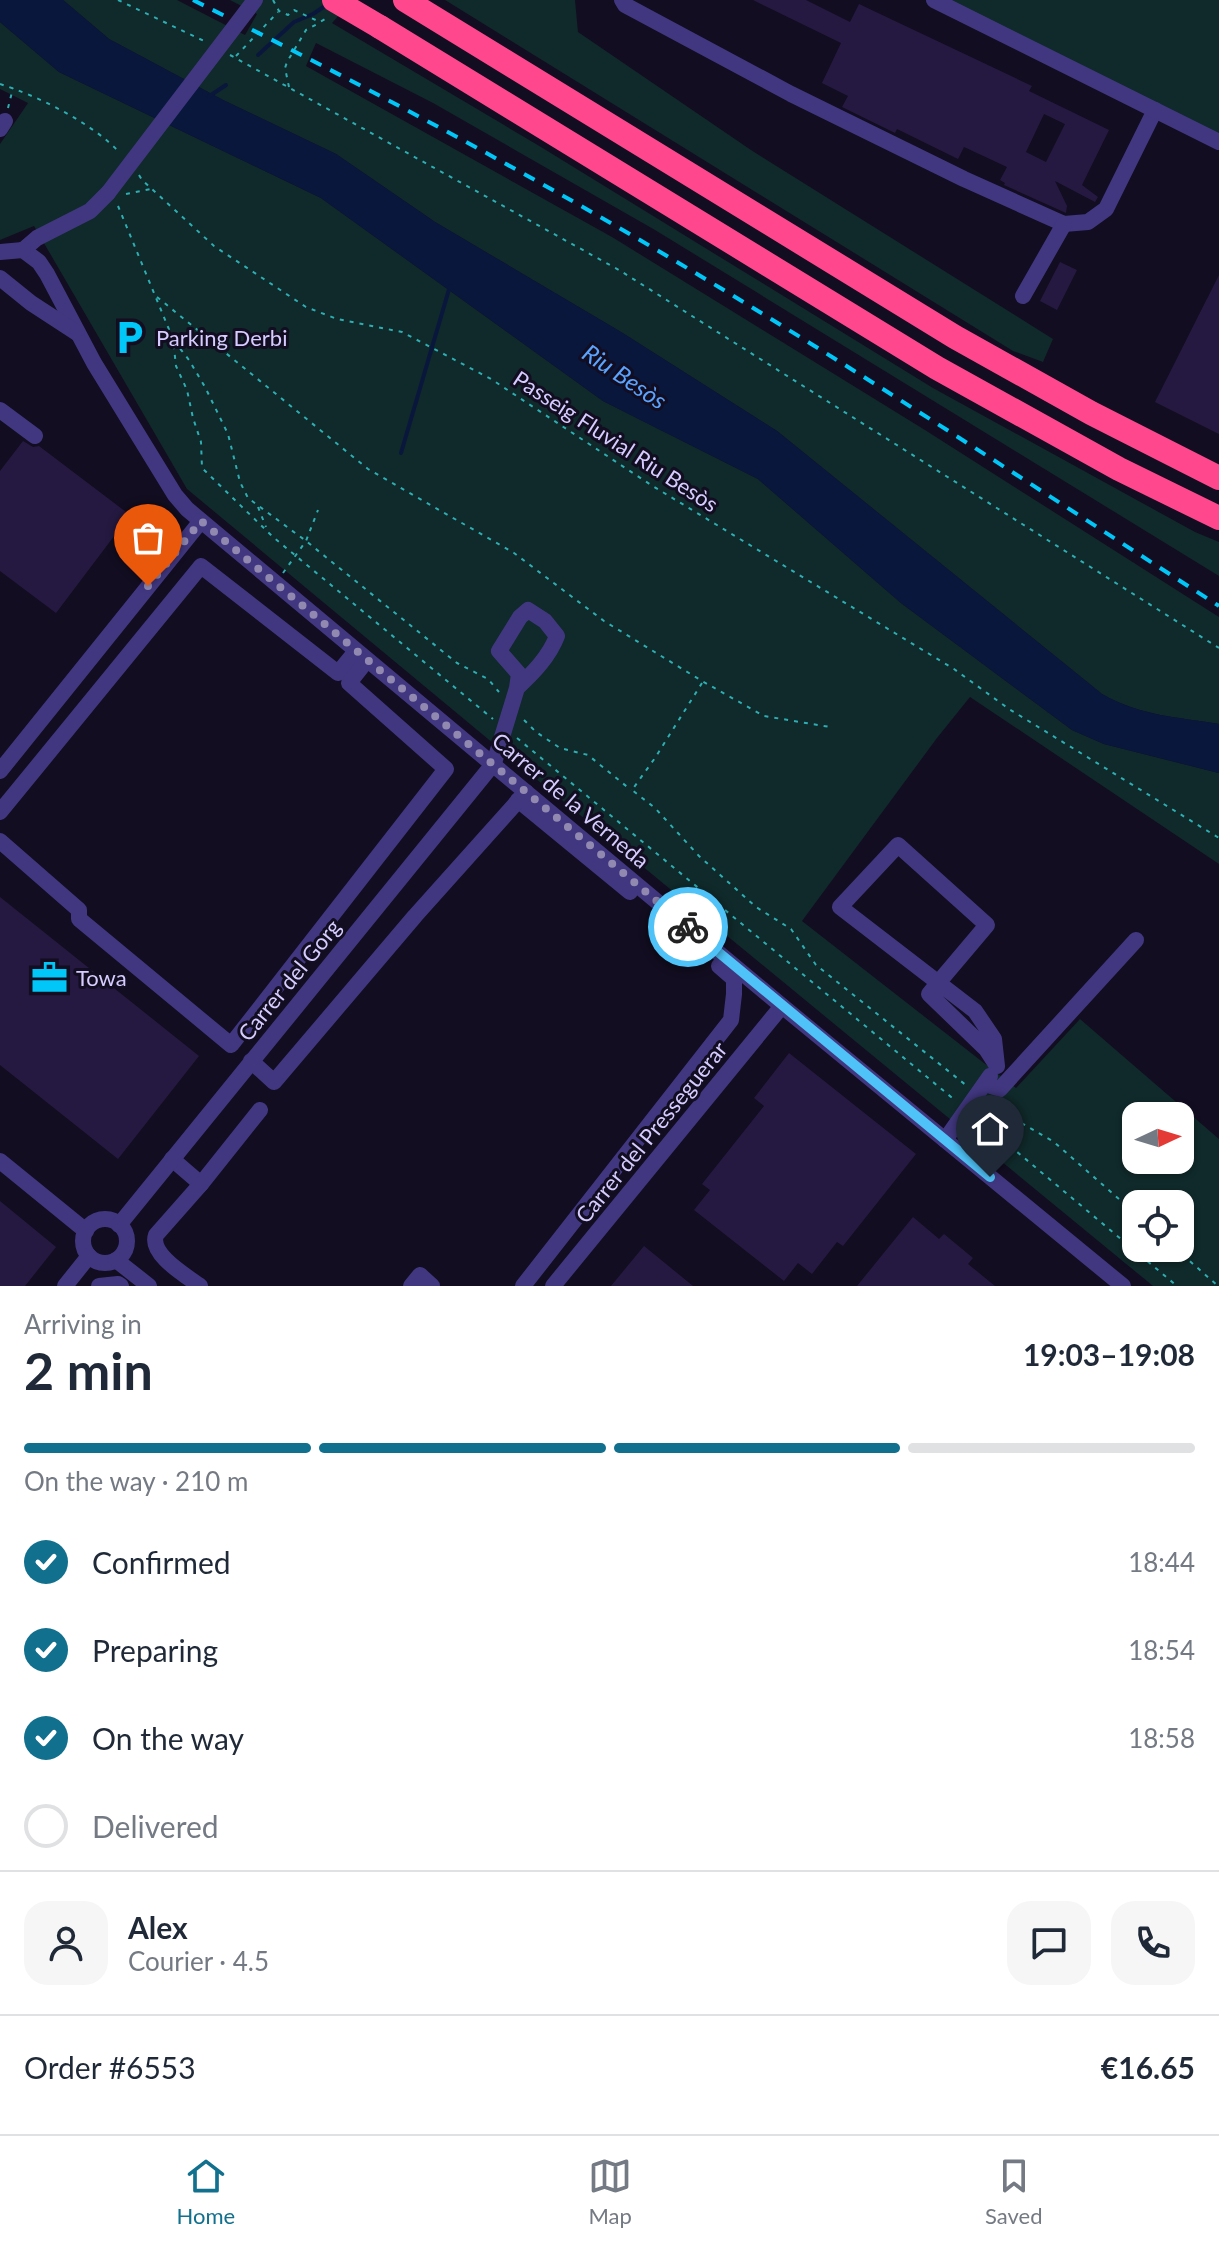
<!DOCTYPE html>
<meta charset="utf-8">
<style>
body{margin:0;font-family:Lato,sans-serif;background:#f6f6f7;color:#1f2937;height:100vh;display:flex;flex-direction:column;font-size:30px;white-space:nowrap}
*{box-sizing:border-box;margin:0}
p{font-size:26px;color:#747a83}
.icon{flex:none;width:44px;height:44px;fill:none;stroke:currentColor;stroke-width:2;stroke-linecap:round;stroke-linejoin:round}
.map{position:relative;height:1286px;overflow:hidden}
.details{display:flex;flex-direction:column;background:#fff;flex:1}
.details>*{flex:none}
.needle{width:52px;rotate:86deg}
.tools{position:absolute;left:1122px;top:1102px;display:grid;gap:16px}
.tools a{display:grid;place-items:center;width:72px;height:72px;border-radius:16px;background:#fff;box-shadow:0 2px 6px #0004;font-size:40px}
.pin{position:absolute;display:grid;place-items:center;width:68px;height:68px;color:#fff;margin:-82px -34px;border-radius:50% 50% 50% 0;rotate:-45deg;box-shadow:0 0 8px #0007}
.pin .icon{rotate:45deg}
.courier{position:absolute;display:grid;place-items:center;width:80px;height:80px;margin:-40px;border:6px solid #4fc3f7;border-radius:50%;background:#fff;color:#222;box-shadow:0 2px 10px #0007}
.overview em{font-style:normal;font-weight:700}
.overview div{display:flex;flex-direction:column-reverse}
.overview{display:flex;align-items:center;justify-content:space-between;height:136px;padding:0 24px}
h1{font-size:52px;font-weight:700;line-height:60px}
.bar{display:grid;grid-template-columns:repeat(4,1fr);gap:12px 8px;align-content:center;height:96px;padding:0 24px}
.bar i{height:10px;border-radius:6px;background:#e0e1e3}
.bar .on{background:#11708d}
.bar p{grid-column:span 4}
.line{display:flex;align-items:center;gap:20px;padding:0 24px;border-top:2px solid #e0e1e3}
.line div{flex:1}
.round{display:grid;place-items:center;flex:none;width:84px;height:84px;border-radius:24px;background:#f6f6f7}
ol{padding:0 24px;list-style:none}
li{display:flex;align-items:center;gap:24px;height:88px}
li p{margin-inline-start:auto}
li .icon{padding:8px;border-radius:50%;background:#11708d;color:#fff;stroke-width:4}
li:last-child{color:#747a83}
li i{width:44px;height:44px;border:4px solid #e0e1e3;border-radius:50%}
.tab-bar{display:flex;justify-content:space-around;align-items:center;height:112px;border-top:2px solid #e0e1e3;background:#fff;font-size:22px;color:#747a83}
.tab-bar a{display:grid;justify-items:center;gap:4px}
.tab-bar .on{color:#11708d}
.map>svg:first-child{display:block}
</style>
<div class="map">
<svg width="1219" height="1286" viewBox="0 0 1219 1286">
<rect width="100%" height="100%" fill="#120d20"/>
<g fill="#10292a" fill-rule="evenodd">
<path d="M63,0H177L245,35L257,14L230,0H353L332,23L541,147L933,388L1195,532L1219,542V576L655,230L433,103L316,43L306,66L612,237L925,430L1219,617V724C1177,717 1140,716 1102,694L777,431L621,332L435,222L336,154L223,100L109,39Z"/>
<path d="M445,0H575L578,32L751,150L1053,339L1043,362L1013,351Z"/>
<path d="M948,0H1219V135Z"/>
<path d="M0,22L59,72L321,198L603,401L758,479L901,603L1072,730L1104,744L1219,773V864L970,697L937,738L802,921L1016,1088L1080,1019L1219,1139V1286H1153L535,778L187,489L34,226L0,240V144L28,103L0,89ZM1136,1116H1180V1160H1136ZM1136,1204H1180V1248H1136Z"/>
</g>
<path fill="#09173d" d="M0,0H63L109,39L223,100L336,154L435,222L621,332L777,431L1102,694C1140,716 1177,717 1219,724V773L1104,744L1072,730L901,603L758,479L603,401L321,198L59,72L0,22Z"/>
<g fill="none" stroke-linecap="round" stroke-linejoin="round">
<g stroke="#09173d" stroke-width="4">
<path d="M258,55L294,22L313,14L328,4"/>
<path d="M208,97L226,85"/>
<path d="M401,453L450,286"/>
</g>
</g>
<g fill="#251941" fill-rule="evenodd">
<path d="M753,0H806L850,22L859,4L1032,86L1029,91L1109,130L1082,185L1098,197L1095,202L1055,181L1067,206L1066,213L1004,185L1005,183L1000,180L1007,167L964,147L958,159L897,129L895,133L842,107L848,96L822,83L841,43ZM1044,114L1065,124L1046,162L1026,152Z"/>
<path d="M1060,262L1077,270L1057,310L1040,301Z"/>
<path d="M1219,275V434L1155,402Z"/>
<path d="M23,441L33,447L39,446L130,515L56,613L0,571V471Z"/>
<path d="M0,897L199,1056L118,1159L0,1065Z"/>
<path d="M789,1053L916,1154L843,1246L837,1242L812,1274L798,1263L784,1281L694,1210L710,1190L702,1184L764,1106L754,1098Z"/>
<path d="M0,1201L56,1247L25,1286H0Z"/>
<path d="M913,1217L939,1239L944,1234L973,1258L968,1264L995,1286H857Z"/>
<path d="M644,1246L693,1286H611Z"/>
</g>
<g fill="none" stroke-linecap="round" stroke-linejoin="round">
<g stroke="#2daeb2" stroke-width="2" stroke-dasharray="4 6" stroke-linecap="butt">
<path d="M118,0L204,41"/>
<path d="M273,0L279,11L288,15L294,10L320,22L327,18"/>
<path d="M230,55L619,270L1219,648"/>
<path d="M236,56L278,12"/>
<path d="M0,84C38,96 92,123 119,152"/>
<path d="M289,87L285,68L287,62L306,30L319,23"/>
<path d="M8,108L13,88"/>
<path d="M139,175L142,180L214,246L306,307L337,319L402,332L491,379L651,485L954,669L1009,709L1219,838"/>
<path d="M126,194L151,189"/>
<path d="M118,206L173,339L176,366L187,390L193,418L201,442L202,468L273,537L493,719"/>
<path d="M157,297L368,469L514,553L604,621L702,681L764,716L830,727"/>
<path d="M174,341L189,360L205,387L228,434L240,482L248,498L306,541L457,663L488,679L499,692"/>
<path d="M258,507L266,527"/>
<path d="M283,573L306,541L318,510"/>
<path d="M702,683L655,758L632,790L655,808L699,856L756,907L791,929L816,965L967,1086"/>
<path d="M524,720L536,732L560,748L588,755L631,790"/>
<path d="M517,738L956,1101"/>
<path d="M987,1103L1054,1142L1136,1214"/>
<path d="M979,1120L1177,1286"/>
<path d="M1175,1248L1218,1286"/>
</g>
<g stroke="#413780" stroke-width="16">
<path d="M622,0L625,5L791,94L964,179L1064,224L1088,222L1106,209L1155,110"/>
<path d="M934,0L1219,142"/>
<path d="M0,129L5,121"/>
<path d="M23,250L39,262L47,274L94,363L175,495L187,509L782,1006L1123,1286"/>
<path d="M23,250L37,238L90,211L108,193"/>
<path d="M0,252L23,250"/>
<path d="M0,278L31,303L77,333"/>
<path d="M1023,296L1064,224"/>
<path d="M0,410L35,436"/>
<path d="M0,771L201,521"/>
<path d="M518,800L630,892"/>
<path d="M0,812L201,566L338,673L356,651"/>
<path d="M0,841L79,910V919L231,1045L446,769L349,683L367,660"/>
<path d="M938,983L929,994L986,1049L997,1066L994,1039L975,1011L840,907L898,845L987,925L938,983"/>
<path d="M251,1061L274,1082L415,916L526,792"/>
<path d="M985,1084L1000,1089L1136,940"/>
<path d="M945,1140L990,1076"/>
<path d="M172,1159L201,1184L260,1110"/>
<path d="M0,1161L86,1231"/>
<circle cx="105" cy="1241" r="22"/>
<path d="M119,1225L494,763L517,688L519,674L499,651L520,617L528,610L545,621L557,636C549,657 533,673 517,688"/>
<path d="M116,1260L149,1286"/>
<path d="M65,1286L89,1256"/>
<path d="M99,1286L118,1284L121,1286"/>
<path d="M200,1286C185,1275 149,1254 156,1235L201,1184"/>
<path d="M411,1286L420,1275L432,1286"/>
<path d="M523,1286L731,1020L734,994V979L719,966"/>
<path d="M553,1286L782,1006"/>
</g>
<g stroke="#ff478e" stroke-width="24">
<path d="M405,0L955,337L1091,413L1219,478"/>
<path d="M380,27L937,368L1119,469L1219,518"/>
</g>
<path stroke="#00c7f7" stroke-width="4" stroke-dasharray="12 10" stroke-linecap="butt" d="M193,0C353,80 512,164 667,256C854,367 1036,488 1219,606"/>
<path stroke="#413780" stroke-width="16" d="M108,193L255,0"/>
<path stroke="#ff478e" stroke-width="24" d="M334,0L380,27"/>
</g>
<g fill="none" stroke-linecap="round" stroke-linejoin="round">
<path stroke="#9289b1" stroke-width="8" stroke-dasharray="0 14.4" d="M148,586L201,521L688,927"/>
<path stroke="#4fc3f7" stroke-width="10" d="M688,927L990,1177"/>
</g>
<defs>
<symbol id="parking-bare" viewBox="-9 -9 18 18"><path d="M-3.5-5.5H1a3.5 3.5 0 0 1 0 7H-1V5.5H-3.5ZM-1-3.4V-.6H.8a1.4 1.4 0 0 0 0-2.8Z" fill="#00c7f7" stroke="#120d20" stroke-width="2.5" paint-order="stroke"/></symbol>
<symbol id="office-bare" viewBox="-9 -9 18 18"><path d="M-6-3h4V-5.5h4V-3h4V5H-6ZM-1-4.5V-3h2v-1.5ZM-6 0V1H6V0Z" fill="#00c7f7" stroke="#120d20" stroke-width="2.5" paint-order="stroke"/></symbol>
</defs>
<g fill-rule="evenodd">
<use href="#parking-bare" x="104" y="312" width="51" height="51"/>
<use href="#office-bare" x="24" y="952" width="51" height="51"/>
</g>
<g text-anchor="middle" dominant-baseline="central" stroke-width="6" stroke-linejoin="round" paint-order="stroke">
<g font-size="22" fill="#d7ccff" stroke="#120d20" text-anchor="start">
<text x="156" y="337">Parking Derbi</text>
<text x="76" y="977">Towa</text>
</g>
<g font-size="22" fill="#d7ccff" stroke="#120d20">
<text transform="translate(616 441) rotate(33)">Passeig Fluvial Riu Besòs</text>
<text transform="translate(571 800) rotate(40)">Carrer de la Verneda</text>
<text transform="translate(289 980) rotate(-51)">Carrer del Gorg</text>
<text transform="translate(651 1132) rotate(-51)">Carrer del Presseguerar</text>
</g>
<g font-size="24" font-style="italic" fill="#5aa3ff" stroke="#120d20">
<text transform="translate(625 376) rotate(34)">Riu Besòs</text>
</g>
</g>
</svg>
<div class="tools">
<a><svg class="needle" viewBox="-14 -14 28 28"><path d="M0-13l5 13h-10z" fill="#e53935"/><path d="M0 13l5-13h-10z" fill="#747a83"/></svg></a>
<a><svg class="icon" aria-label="locate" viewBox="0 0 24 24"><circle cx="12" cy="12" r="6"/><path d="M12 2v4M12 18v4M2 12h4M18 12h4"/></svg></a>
</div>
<div class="pin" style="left:148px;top:586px;background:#ea580c"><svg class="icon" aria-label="bag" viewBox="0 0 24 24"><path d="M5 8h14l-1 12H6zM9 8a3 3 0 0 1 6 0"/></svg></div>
<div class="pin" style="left:990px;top:1177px;background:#1f2937"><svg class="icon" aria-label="home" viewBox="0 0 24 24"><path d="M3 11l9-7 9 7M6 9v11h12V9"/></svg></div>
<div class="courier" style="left:688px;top:927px"><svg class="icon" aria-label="bike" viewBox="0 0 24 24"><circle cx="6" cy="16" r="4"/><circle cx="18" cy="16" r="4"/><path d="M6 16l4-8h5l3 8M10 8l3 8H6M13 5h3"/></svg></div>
</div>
<section class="details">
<div class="overview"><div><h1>2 min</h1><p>Arriving in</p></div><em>19:03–19:08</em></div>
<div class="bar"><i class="on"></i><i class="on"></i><i class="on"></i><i></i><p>On the way · 210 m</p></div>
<ol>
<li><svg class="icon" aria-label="check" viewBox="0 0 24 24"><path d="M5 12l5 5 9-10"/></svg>Confirmed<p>18:44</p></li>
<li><svg class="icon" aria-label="check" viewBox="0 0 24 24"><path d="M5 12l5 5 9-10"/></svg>Preparing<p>18:54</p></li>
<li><svg class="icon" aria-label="check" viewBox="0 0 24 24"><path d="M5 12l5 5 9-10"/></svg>On the way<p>18:58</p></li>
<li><i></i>Delivered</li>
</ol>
<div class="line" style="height:144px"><a class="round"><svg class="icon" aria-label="person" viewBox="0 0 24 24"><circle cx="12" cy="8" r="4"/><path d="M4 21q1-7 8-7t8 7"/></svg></a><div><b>Alex</b><p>Courier · 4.5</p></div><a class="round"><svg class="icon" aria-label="chat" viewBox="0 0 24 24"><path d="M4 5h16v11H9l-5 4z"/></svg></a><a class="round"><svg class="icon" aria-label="phone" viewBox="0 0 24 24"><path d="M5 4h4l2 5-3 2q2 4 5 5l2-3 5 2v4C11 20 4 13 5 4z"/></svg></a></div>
<div class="line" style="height:104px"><div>Order #6553</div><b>€16.65</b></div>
</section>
<nav class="tab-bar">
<a class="on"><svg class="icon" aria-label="home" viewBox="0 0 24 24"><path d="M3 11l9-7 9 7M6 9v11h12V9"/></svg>Home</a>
<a><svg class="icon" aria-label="map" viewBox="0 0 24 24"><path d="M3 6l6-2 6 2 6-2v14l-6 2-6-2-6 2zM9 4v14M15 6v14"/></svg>Map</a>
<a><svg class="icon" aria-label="saved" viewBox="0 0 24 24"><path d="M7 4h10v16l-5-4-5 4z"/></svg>Saved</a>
</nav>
